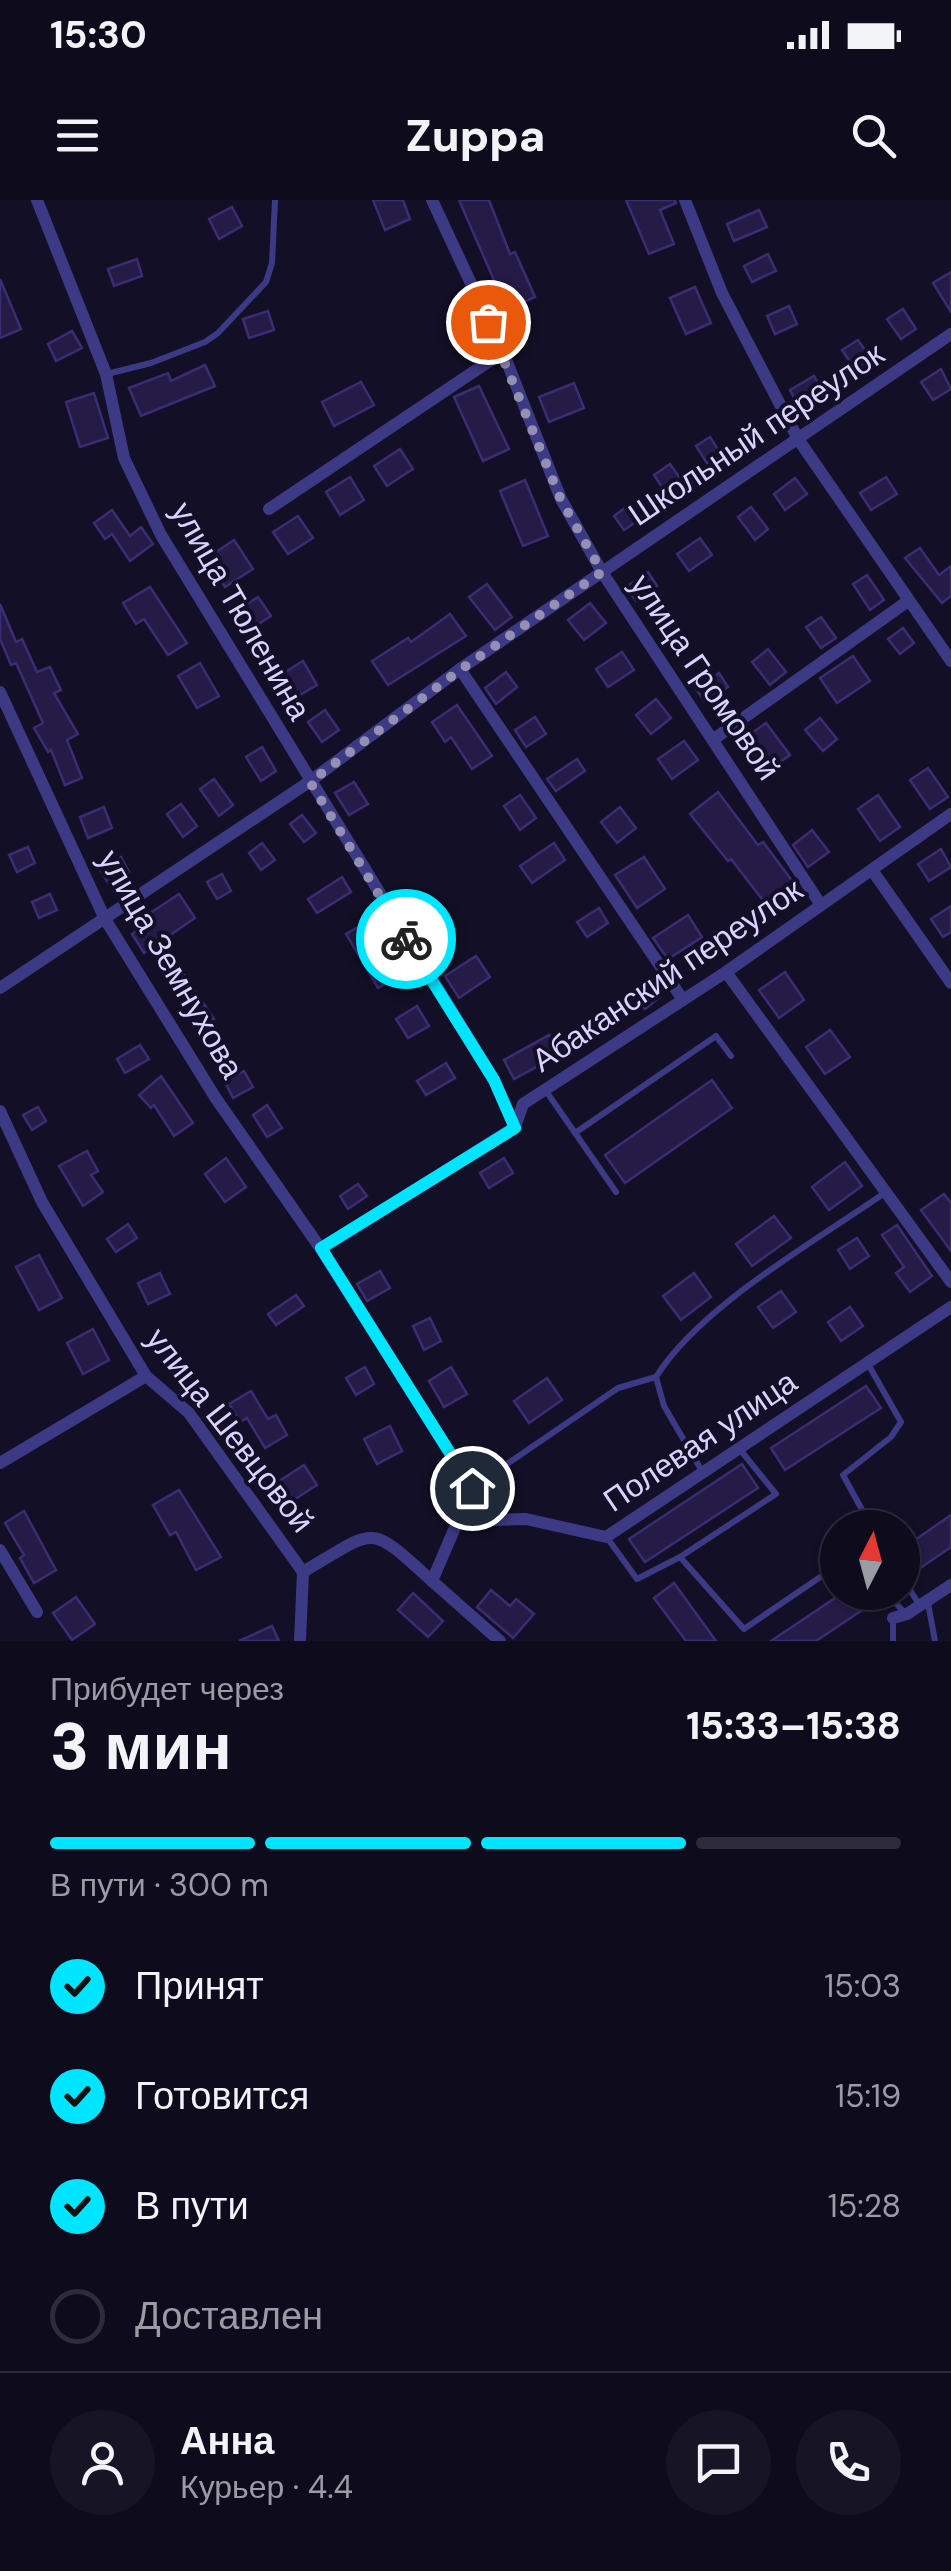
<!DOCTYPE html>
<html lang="ru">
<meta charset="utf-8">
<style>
body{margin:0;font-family:"DM Sans",sans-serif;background:#171425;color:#f1f3f6;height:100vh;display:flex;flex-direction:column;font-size:38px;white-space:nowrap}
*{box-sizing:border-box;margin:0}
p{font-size:32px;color:#9b9ba3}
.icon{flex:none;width:55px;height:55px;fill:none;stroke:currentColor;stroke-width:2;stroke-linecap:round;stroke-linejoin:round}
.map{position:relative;height:1441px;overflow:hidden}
.drawer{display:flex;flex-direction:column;background:#0e0b1c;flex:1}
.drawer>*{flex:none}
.needle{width:65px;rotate:6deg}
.controls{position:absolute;left:820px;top:1310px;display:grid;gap:20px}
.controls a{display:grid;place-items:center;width:100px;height:100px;border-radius:50%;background:#0e0b1c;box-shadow:0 2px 8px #0004,0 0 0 2px #2e2b3b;font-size:50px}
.pin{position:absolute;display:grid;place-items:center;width:85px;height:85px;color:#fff;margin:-42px;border:5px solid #fff;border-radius:50%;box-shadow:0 2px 10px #0007}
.courier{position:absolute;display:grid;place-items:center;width:100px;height:100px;margin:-50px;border:8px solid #00e5ff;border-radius:50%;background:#fff;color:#222;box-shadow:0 2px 12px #0007}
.head em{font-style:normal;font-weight:800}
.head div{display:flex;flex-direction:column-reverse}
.head{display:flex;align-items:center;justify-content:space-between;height:170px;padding:0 50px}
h1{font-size:65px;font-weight:800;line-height:75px}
.bar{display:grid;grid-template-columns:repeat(4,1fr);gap:15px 10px;align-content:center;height:120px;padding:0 50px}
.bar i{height:12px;border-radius:8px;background:#2e2b3b}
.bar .on{background:#00e5ff}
.bar p{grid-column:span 4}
.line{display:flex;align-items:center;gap:25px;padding:0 50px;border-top:2px solid #2e2b3b}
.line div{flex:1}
.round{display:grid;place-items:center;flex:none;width:105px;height:105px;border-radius:52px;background:#171425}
ol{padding:0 50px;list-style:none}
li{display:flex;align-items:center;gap:30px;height:110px}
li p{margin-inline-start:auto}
li .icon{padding:10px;border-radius:50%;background:#00e5ff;color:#111;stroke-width:4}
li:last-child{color:#9b9ba3}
li i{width:55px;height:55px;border:5px solid #2e2b3b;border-radius:50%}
.status{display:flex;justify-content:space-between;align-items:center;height:70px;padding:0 50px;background:#0e0b1c;direction:ltr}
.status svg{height:28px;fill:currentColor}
header{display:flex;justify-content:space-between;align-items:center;height:130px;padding:0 50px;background:#0e0b1c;font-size:45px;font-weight:800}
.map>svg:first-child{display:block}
</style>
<div class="status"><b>15:30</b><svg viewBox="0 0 49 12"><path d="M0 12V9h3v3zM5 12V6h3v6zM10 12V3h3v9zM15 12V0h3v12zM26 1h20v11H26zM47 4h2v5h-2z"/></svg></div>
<header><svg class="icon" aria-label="menu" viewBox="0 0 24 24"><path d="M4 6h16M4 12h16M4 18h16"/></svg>Zuppa<svg class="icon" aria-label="search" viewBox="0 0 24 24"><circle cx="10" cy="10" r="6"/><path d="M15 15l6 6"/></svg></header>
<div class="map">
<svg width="951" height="1441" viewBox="0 0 951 1441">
<rect width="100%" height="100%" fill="#130f26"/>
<g fill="#241b47" stroke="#3b2d73" stroke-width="2.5">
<path d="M373,0H403L410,19L385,30Z"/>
<path d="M459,0H489L510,54L515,52L535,97L507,110Z"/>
<path d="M626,0H675L676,3L660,10L674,44L649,54Z"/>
<path d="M232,7L242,26L219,39L209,19Z"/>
<path d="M759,10L767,27L734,41L727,24Z"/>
<path d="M768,54L776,71L752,82L744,66Z"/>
<path d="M137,59L142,76L114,86L108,69Z"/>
<path d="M951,72V112L933,83Z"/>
<path d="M0,79L21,129L0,138Z"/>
<path d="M695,87L711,123L686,134L670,98Z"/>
<path d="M789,106L797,124L775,134L767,116Z"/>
<path d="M903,109L916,129L901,139L887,119Z"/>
<path d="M268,111L274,130L249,138L243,119Z"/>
<path d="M72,131L82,148L56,161L48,144Z"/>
<path d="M858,140L871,159L855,169L842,150Z"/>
<path d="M205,165L215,186L141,216L129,188L168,173L171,181Z"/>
<path d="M941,169L951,189L933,200L921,182Z"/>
<path d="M814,176L825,196L800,210L790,190Z"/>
<path d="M361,182L374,205L334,226L322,202Z"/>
<path d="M574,183L584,208L549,222L539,197Z"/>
<path d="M479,186L509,249L483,261L454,197Z"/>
<path d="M94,193L108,238L80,247L66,202Z"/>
<path d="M710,237L726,262L712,271L696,246Z"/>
<path d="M400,249L413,269L387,286L374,266Z"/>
<path d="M670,264L689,291L672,302L654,275Z"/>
<path d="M350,277L364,300L340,315L326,292Z"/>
<path d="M886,277L897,294L871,310L860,293Z"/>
<path d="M795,278L807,294L785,310L774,294Z"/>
<path d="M525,280L548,336L523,346L500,291Z"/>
<path d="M630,304L640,319L624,330L614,316Z"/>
<path d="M751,307L768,329L755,340L738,317Z"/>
<path d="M112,310L130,336L141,327L153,344L130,361L112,334L105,339L94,323Z"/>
<path d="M298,316L313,338L288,354L273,332Z"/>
<path d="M700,338L712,355L689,371L677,354Z"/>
<path d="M234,340L253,369L225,387L207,358Z"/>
<path d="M920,348L939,375L951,366V396L942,403L905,358Z"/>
<path d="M648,372L657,386L636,401L626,387Z"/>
<path d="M867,375L884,400L870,410L853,384Z"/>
<path d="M487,384L512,417L495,430L469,397Z"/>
<path d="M150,387L187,443L168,455L144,419L136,424L123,403Z"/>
<path d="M258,397L271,416L249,430L236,411Z"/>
<path d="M590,403L606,423L584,440L568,420Z"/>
<path d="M0,404L16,442L22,439L37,472L50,467L61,490L54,493L78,534L67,540L82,578L65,585L51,550L48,552L34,528L43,523L16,463L11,465L0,439Z"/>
<path d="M450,414L466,436L388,485L372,461L408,438L411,442Z"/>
<path d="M821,417L836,438L821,448L806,427Z"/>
<path d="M903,428L914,443L900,454L888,439Z"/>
<path d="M768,449L786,472L770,485L752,462Z"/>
<path d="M622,452L634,470L608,487L596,469Z"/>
<path d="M853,456L870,481L837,503L820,478Z"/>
<path d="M303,461L317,485L293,499L279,476Z"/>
<path d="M200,463L219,496L197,508L178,476Z"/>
<path d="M506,472L517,487L496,504L485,488Z"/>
<path d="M719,473L728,487L705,502L696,489Z"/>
<path d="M656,499L671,518L651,534L636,515Z"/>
<path d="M457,505L492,556L472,569L451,537L445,542L432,522Z"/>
<path d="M325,510L339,530L322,542L308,522Z"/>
<path d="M535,517L546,534L526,547L515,530Z"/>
<path d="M820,518L837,539L823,551L805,530Z"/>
<path d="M766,523L790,555L763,574L739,542Z"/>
<path d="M684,541L698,560L672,579L658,559Z"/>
<path d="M262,547L276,571L261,581L246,557Z"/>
<path d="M577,559L585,571L556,591L547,579Z"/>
<path d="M928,568L948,597L930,609L910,580Z"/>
<path d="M214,579L233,605L219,616L200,589Z"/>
<path d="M354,582L368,604L349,615L335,593Z"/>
<path d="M718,592L758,645L763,642L793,682L765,703L731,659L728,661L690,614Z"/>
<path d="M520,595L536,618L520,630L504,606Z"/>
<path d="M878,595L900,627L880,641L858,609Z"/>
<path d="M181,604L197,626L183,637L167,614Z"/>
<path d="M104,607L112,628L88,638L80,617Z"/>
<path d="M620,607L636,628L617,643L601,622Z"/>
<path d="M302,615L316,633L304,642L290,624Z"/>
<path d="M812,630L829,652L808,667L793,645Z"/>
<path d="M262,643L275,660L261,670L249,653Z"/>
<path d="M554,643L565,660L532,683L520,666Z"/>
<path d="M28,647L35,663L17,672L9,655Z"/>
<path d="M941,649L951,667L929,681L918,664Z"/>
<path d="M121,657L129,672L109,684L100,670Z"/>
<path d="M644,657L665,689L637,708L615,675Z"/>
<path d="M222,674L231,691L217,699L207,682Z"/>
<path d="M342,677L351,692L317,713L308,699Z"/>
<path d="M50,694L57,710L39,718L32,702Z"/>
<path d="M179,694L195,718L144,753L132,734L145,725L141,719Z"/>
<path d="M951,706V732L943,737L931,719Z"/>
<path d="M599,708L608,723L587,737L577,722Z"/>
<path d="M688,715L702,737L668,759L653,738Z"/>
<path d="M367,722L399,776L378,788L346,734Z"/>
<path d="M476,756L490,777L459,798L445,776Z"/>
<path d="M180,768L214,819L200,827L167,777Z"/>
<path d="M785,772L804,800L779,818L759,790Z"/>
<path d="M651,784L660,797L645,809L635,796Z"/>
<path d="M417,806L429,826L408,838L396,819Z"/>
<path d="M830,830L850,857L825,874L806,847Z"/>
<path d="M549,835L560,854L514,879L504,860Z"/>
<path d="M140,845L149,859L125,873L117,859Z"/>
<path d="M446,863L455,878L426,895L417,881Z"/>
<path d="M244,871L253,887L233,898L225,882Z"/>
<path d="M161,876L193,923L174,936L154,905L151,908L139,895Z"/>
<path d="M712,880L732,908L625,983L605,955Z"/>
<path d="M267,905L282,928L267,937L253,915Z"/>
<path d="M38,907L46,921L32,930L23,915Z"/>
<path d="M87,951L98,971L91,975L103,992L83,1006L59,966Z"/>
<path d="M226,958L246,987L225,1002L205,974Z"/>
<path d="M504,958L513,973L489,988L480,973Z"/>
<path d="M845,962L862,986L829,1010L812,987Z"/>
<path d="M358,984L367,996L348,1009L340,996Z"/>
<path d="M944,994L951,1003V1051L921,1010Z"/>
<path d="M774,1016L791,1038L752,1066L736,1044Z"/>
<path d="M128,1024L137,1038L116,1052L107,1039Z"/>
<path d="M897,1025L932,1076L910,1092L896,1073L904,1067L882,1035Z"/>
<path d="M857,1038L869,1056L850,1069L838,1050Z"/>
<path d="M39,1055L62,1098L39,1110L16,1067Z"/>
<path d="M380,1071L390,1088L367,1101L357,1084Z"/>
<path d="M160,1073L170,1094L148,1104L138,1083Z"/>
<path d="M694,1073L711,1097L681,1120L663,1096Z"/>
<path d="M781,1091L796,1112L773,1128L758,1107Z"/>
<path d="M296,1095L304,1106L276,1125L268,1114Z"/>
<path d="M850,1107L863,1126L841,1141L828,1122Z"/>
<path d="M430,1118L441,1141L424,1150L413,1126Z"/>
<path d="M93,1129L109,1160L83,1174L67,1143Z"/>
<path d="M365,1167L374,1184L356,1195L346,1178Z"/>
<path d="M451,1167L467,1194L444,1207L429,1181Z"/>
<path d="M547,1178L562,1200L529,1223L514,1201Z"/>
<path d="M866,1186L881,1208L785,1270L771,1248Z"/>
<path d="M251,1191L268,1219L276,1215L287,1235L265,1248L247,1218L240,1222L229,1204Z"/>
<path d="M390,1226L402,1251L377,1264L364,1239Z"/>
<path d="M742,1264L758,1288L645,1362L629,1339Z"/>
<path d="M304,1265L317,1285L289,1303L276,1283Z"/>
<path d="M179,1290L221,1357L196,1370L176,1332L170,1335L153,1305Z"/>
<path d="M24,1311L56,1370L34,1383L20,1358L24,1355L5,1323Z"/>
<path d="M951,1315V1347L916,1371L902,1349Z"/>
<path d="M674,1383L716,1441H686L654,1398Z"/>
<path d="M491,1390L510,1406L516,1399L534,1414L513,1438L477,1407Z"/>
<path d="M844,1392H862L870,1405L816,1441H771Z"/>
<path d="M413,1393L443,1421L428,1437L398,1410Z"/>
<path d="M76,1397L95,1424L72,1440L53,1413Z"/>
<path d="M272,1426L279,1441H239Z"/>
</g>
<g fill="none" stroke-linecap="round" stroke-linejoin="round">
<g stroke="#3d3a85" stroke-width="6">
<path d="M107,174L151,163L205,142L218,133L266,82L272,63L275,0"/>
<path d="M546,891L616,992"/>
<path d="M575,933L716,836L731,856"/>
<path d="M868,1164L901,1222L891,1237L843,1275L872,1328"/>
<path d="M702,1271L664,1206L656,1177C700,1106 816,1041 886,992"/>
<path d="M472,1288L618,1188L656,1177"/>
<path d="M608,1339L637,1379L680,1357L744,1429L838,1365"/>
<path d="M680,1357L776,1294L738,1247"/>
<path d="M902,1377L920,1406"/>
<path d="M885,1392L906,1414"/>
<path d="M928,1403L935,1441"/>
<path d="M893,1418V1441"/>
</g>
<g stroke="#3d3a85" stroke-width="12">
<path d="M37,0L106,174L124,258L161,335L494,880L515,927"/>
<path d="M432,0L503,152L561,299L602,372L821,705"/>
<path d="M685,0L722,93L798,239L951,461"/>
<path d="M269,309L503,152"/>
<path d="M460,469L683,800"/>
<path d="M0,492L105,719L215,897L321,1049L472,1288L432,1381L500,1441"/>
<path d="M714,539L908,401"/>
<path d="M872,670L951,783"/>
<path d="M726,772L951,1082"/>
<path d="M0,788L309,582L460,469L951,134"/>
<path d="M0,911L42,1002L146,1176L189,1213L303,1372"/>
<path d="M321,1049L515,927L523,904L726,772L951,614"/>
<path d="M0,1263L146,1176"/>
<path d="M456,1321L526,1319L606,1337L951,1107"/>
<path d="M0,1350L37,1412"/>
<path d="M303,1372C378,1328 367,1322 432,1381"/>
<path d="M893,1418L907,1414L951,1385"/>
<path d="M300,1441L303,1372"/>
</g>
</g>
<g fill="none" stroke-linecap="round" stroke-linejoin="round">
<path stroke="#948fb3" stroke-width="10" stroke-dasharray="0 18" d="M406,739L310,582L460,470L602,372L561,300L488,122"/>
<path stroke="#00e5ff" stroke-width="12" d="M406,739L494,880L515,928L321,1048L472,1288"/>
</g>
<g text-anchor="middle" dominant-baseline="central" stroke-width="8" stroke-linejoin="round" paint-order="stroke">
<g font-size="32" fill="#d9d4ff" stroke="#130f26">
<text transform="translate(756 234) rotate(-34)">Школьный переулок</text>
<text transform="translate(241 411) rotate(60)">улица Тюленина</text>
<text transform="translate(705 477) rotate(56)">улица Громовой</text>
<text transform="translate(171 764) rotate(60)">улица Земнухова</text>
<text transform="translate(667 775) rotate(-34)">Абаканский переулок</text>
<text transform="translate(230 1230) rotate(52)">улица Шевцовой</text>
<text transform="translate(700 1241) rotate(-34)">Полевая улица</text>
</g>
</g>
</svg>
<div class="controls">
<a><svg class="needle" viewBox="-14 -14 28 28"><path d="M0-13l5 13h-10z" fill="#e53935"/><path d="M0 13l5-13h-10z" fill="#9b9ba3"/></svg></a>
</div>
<div class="pin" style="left:488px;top:122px;background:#ea580c"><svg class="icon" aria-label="bag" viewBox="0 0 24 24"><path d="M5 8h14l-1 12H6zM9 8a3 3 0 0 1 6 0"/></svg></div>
<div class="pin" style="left:472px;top:1288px;background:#1f2937"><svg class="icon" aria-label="home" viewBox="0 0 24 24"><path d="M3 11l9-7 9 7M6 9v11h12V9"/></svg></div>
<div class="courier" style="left:406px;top:739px"><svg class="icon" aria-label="bike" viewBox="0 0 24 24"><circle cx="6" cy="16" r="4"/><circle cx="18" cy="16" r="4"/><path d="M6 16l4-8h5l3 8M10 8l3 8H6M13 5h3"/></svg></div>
</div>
<section class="drawer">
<div class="head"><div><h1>3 мин</h1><p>Прибудет через</p></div><em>15:33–15:38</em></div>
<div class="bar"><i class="on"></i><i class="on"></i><i class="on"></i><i></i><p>В пути · 300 m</p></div>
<ol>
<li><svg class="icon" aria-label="check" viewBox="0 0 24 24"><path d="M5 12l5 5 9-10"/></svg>Принят<p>15:03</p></li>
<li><svg class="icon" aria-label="check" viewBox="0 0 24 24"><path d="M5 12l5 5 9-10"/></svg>Готовится<p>15:19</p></li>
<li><svg class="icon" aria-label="check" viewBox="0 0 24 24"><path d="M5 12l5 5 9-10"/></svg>В пути<p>15:28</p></li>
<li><i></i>Доставлен</li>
</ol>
<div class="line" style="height:180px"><a class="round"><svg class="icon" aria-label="person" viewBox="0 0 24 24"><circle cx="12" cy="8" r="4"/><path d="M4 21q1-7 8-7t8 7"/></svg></a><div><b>Анна</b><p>Курьер · 4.4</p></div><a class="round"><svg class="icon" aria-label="chat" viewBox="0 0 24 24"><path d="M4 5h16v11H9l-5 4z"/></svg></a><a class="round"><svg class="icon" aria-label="phone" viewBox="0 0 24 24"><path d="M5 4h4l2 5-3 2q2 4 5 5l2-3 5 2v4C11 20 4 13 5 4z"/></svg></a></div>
</section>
